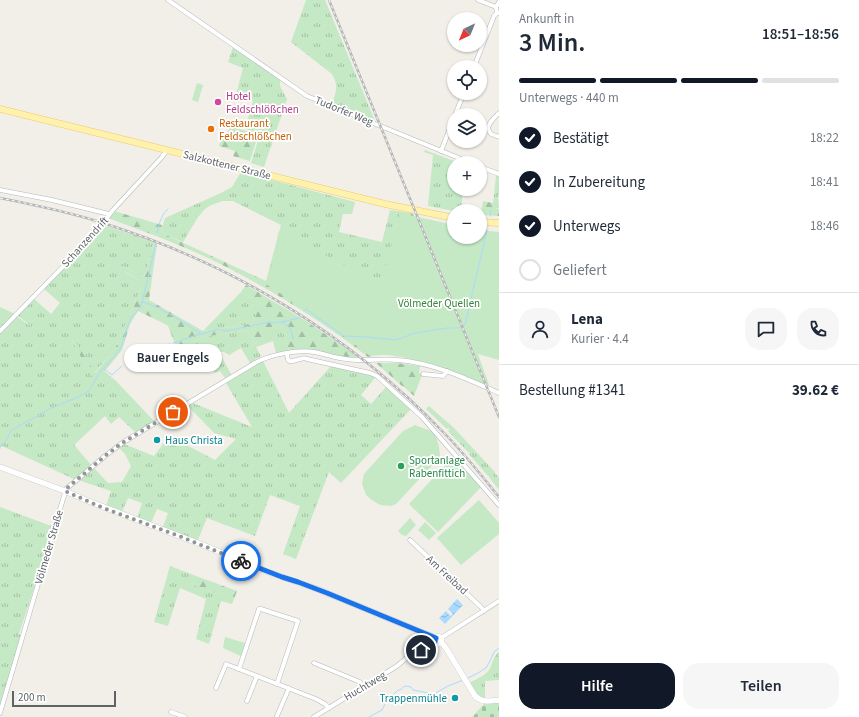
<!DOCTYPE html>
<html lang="de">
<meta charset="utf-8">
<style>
body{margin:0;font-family:"Source Sans 3",sans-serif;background:#f6f6f7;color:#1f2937;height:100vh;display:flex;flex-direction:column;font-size:15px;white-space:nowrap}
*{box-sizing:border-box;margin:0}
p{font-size:13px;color:#747a83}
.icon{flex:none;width:22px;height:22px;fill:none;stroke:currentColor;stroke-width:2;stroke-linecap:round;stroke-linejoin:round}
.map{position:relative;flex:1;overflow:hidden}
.details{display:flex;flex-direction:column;background:#fff;width:360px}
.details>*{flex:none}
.needle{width:26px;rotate:223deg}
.controls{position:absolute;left:447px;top:12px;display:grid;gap:8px}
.controls a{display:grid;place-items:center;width:40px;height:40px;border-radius:50%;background:#fff;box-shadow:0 1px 3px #0004;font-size:20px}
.scale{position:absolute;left:12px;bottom:10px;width:104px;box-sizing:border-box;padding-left:4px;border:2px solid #5f6368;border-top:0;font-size:11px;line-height:14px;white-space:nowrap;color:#5f6368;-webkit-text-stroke:3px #fff;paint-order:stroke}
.pin{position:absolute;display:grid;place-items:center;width:34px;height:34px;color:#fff;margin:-17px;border:2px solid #fff;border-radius:50%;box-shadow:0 1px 4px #0007}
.courier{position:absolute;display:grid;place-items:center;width:40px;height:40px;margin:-20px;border:3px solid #1a73e8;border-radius:50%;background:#fff;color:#222;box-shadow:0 1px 5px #0007}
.bubble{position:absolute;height:28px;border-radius:14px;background:#fff;box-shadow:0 1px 3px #0004;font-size:13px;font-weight:600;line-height:28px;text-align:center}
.overview em{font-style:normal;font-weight:600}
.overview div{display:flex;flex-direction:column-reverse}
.overview{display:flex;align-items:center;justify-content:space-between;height:68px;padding:0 20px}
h1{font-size:26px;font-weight:600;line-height:30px}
.bar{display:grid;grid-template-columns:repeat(4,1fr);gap:6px 4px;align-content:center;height:48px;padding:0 20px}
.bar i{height:5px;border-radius:3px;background:#e0e1e3}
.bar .active{background:#111827}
.bar p{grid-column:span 4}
.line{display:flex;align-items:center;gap:10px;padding:0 20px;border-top:1px solid #e0e1e3}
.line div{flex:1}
.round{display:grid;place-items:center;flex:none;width:42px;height:42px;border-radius:16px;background:#f6f6f7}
ol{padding:0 20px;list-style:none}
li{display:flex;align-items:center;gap:12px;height:44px}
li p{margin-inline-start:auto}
li .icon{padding:4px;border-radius:50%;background:#111827;color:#fff;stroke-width:4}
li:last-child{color:#747a83}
li i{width:22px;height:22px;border:2px solid #e0e1e3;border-radius:50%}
.cta{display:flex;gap:8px;margin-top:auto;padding:8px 20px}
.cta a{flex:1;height:46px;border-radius:16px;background:#111827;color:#fff;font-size:16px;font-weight:600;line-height:46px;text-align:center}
.cta a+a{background:#f6f6f7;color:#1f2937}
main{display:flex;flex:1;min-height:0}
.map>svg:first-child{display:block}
</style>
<main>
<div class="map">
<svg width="499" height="717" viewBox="0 0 499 717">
<defs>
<pattern id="grass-tufts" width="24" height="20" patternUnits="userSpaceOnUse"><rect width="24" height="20" fill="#c5e8c5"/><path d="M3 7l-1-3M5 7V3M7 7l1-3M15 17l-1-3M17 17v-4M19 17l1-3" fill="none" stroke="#a3c0a4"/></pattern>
<pattern id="forest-firs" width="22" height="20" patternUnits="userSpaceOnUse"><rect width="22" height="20" fill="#c5e8c5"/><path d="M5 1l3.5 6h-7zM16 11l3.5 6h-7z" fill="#a3c0a4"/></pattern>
<pattern id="cemetery-stones" width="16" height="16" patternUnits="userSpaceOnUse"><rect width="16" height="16" fill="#c5e8c5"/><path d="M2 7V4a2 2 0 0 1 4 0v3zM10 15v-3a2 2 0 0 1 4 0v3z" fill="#a3c0a4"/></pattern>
<pattern id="water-waves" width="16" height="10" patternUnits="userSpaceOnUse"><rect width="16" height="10" fill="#aadaff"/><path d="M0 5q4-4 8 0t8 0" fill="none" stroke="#8eb4d2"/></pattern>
</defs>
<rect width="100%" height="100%" fill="#f1efe8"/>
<g fill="url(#grass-tufts)">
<path d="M306,0H325L375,121L370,120L332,104C336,92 339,86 332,74L291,42Z"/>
<path d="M233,47L280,80V86L287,99L264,167L251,163L260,134L245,129L253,101L236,95L243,68L228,62Z"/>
<path d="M425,150L459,163H454V189H463L461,211H454L428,206L433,155L424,152Z"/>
<path d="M241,172L355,202L352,214H343L339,232L382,242L390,210L410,213L424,250L346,335L266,281L281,225L233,201H223L211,205L205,209L198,217L183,242L164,234L161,230L165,218L221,193L232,187Z"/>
<path d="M496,176L499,177V194L498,198L499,208H495L493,204Z"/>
<path d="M103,225L155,242L144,277L123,266L114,282L124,271L143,283L115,349L94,373L74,340L72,341L95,381L103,370L116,381L155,422L136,433L119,417L111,424L105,416L74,445L92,466L76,480L2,446L0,449V333L16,316L35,329L17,315L33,298L51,314L60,303L43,288Z"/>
<path d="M241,292L261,304L252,324L203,331Z"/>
<path d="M0,307L15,314L0,329Z"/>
<path d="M281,325L289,351L276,353L273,341L256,347L261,356L250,363L241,348L229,355L224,352H221L220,354L231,374L225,378L220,371L215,373L205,358L195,364L196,368L191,371L177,349L204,337L247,330L255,344L270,328Z"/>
<path d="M263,361L289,413L331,366L373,376L375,378L361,395L371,404L386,387L411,409L341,483L329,472L296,559L283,554L300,506L270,495L255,536L207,518L197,542L162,529L168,513L157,509L151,523L137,518L142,503L128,498L122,512L106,506L111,491L78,480L93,467L108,483L122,482L131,466L125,454L118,447L124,444L154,456L169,436L215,460L236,439L214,433L188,406L193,403L252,427L226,383Z"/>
<path d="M429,406L454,428L493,470L499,478V490L489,477V476H488L469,454L470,453L468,452L448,431L450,429L448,428L447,429L426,409Z"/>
<path d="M0,507L54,527L19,634L21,636L0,708Z"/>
<path d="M170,566L196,576L193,585L234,599L232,604L221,601L209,644L196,639L206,599L180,588L168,626L154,622Z"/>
<path d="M499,652V680L485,681V698C477,697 473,689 469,683C476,679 485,676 489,670C493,664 493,656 499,652Z"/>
</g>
<g fill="url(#forest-firs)">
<path d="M230,126L258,135L250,161L233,156L235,151L219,146L222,137L226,138Z"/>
<path d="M483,201L493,203L495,208L499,209V216L481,215Z"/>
<path d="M114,211L162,225L161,230L164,234L266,281L346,335L424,250L410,213L413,214L428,252L349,337L372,356L368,357C319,319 266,286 210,259C177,243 142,231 108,218Z"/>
<path d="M155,242L157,243L149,300L203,331L252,324L261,304L241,292L246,285L306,321L356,355L357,357H346L334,355L309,349L289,351L281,325L270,328L255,344L247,330L204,337L177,349L168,326L163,323L138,311L130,324L122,350L105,371H103L95,382L72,341L74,339L95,373L115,349L143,283L125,271L112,284L123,266L144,277Z"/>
<path d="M376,363H397L420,366L419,373L422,375L414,396L404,387L403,386H402Z"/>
<path d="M196,576L237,591L234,599L193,585Z"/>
</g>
<path fill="url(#cemetery-stones)" d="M499,702V717H472L484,704Z"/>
<g fill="#c5e8c5">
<path d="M197,83L203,85L198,102L192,100Z"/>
<path d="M400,213L454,225V237H480V230L499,232V360L478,354L489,385H486C472,380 459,375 445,370C422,362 396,352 370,356L333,328L304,308L267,285L279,231L381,284Z"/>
<path d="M415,425C421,428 431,429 435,435C438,440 440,451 440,457L396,504L391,506L380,505L372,500L366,495L362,484L364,474L403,431Z"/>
<path d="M452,458L482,486L438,532L409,504Z"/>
<path d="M479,500L499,523V534L461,565L437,538Z"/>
<path d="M410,518L416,525L406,536L402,535L398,531Z"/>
<path d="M425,522L436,533L429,540L418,530Z"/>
<path d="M225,637L245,643L241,656L223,648Z"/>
</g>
<path fill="url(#water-waves)" d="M457,599L463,605L445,624L439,618L446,611L450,616L453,614L448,609Z"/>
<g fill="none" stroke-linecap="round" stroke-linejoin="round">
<g stroke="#aadaff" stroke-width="1">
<path d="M490,216L491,211"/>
<path d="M157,233C159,224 161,215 168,209"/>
<path d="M143,302C163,308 183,322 201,334L218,329L226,331L264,323L282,322L299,318L301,316"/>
<path d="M304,311L306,309L344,336L367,337L396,340L415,333L447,328H459L465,325L487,230"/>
<path d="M283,322L291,329L293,339"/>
<path d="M173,343L200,334"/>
<path d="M148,353L159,346L170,344"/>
<path d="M104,369L112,375L122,366"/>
<path d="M0,447L7,439L10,432L15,428L34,418L49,409L78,397L89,391L100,372L114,357L122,346L126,331L131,318L140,308L142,302L147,282L156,243"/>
<path d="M468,678L478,673L486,668L489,663L494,652L499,648"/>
<path d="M369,717L382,710L386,702L398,690H400L405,686L411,687L413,690L434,694L448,686L463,680"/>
</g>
<defs>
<g id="street">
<path d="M168,0L307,96L471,163"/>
<path d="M478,0L496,7L497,13"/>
<path d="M496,7L499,2"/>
<path d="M474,67L494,16L497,13H499"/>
<path d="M499,113C494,118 488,123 488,129L491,134L499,137"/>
<path d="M455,115L464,93"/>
<path d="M441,151L454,118"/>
<path d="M480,167L499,174"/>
<path d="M0,190L52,200L109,214"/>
<path d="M0,331L93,236L113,210L162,157L167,150"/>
<path d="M287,354C288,366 292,360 301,359C303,358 305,358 307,359L370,373L377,376L422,417L499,505"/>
<path d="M423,374L443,376L444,375L447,371"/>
<path d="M410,540L482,608L484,611"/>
<path d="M441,638L499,601"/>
<path d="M314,663L360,682L363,687"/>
<path d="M239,669L259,609H261L298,621L277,684"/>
<path d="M216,688L226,664L316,699L325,704L329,708"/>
<path d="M247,701L257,676"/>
<path d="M171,712L185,717"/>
<path d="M0,713L66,489L105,456L122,443L255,363C269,355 298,349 314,352C325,354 335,358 346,359C363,362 381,358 398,360C434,363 467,379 499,393"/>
<path d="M277,716L289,688"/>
<path d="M314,717L397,666L409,656L435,642"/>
</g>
<g id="secondary">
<path d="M0,467L65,491L88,501L208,547L268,572L317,589L436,638"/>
<circle cx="438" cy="640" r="3.5"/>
<path d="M441,642L446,648L475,696C482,703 490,701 499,700"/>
</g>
<g id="primary">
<path d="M0,109L385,204L454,218"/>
<path d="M480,222L499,223"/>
</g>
</defs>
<use href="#street" stroke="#b5b8bc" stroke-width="5"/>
<use href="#secondary" stroke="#b6babf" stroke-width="6"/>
<use href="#primary" stroke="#f2c960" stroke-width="7"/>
<use href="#street" stroke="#fff" stroke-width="4"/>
<use href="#secondary" stroke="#fff" stroke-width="5.5"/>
<use href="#primary" stroke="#fff2af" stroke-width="6"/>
<defs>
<g id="rail">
<path d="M329,0L499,417"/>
<path d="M0,198C35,205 69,212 103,223C233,264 350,335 444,433C464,453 481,475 499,497"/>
</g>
</defs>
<use href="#rail" stroke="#b6b7b8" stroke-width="2.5"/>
<use href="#rail" stroke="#fff" stroke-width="1" stroke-dasharray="3" stroke-linecap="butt"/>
</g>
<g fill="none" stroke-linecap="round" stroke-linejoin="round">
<path stroke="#929495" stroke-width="4" stroke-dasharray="0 7.2" d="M173,412L122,443L105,456L66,489L65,491L101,507L179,536L241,561"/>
<path stroke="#1a73e8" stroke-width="5" d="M241,561L282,577L298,582L327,593L436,638L435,640V642L421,650"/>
</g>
<circle fill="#d1479c" stroke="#fff" stroke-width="1.5" cx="218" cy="102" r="4"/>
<circle fill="#e8710a" stroke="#fff" stroke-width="1.5" cx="211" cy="129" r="4"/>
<g fill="#0f9aa8" stroke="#fff" stroke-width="1.5">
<circle cx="157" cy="440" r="4"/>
<circle cx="455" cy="698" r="4"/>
</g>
<circle fill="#2e9e5b" stroke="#fff" stroke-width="1.5" cx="401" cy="466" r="4"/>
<g text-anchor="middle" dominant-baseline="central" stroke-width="3.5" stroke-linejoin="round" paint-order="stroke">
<g font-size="11" fill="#b23c85" stroke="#fff" text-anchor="start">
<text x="226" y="96">Hotel<tspan x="226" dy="13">Feldschlößchen</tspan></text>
</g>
<g font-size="11" fill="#5f6368" stroke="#fff">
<text transform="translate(344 111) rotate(22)">Tudorfer Weg</text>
<text transform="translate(227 165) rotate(14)">Salzkottener Straße</text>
<text transform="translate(85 242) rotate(-48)">Schanzendrift</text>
<text transform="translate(49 547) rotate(-74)">Völmeder Straße</text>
<text transform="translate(447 575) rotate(43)">Am Freibad</text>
<text transform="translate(365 686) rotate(-31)">Huchtweg</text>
</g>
<g font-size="11" fill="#c56008" stroke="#fff" text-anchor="start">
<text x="219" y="123">Restaurant<tspan x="219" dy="13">Feldschlößchen</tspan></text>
</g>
<g font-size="11" fill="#348238" stroke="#fff">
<text x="439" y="303">Völmeder Quellen</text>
</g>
<g font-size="11" fill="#0d838f" stroke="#fff" text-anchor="start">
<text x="165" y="440">Haus Christa</text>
<text x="447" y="698" text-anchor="end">Trappenmühle</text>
</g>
<g font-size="11" fill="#27864d" stroke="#fff" text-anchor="start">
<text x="409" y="460">Sportanlage<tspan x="409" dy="13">Rabenfittich</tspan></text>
</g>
</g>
</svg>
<div class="controls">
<a><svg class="needle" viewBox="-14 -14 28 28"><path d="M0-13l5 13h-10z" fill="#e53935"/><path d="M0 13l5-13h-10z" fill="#747a83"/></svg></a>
<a><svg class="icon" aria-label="locate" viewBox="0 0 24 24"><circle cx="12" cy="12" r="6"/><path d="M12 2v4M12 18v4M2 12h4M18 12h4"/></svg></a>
<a><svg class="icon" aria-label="layers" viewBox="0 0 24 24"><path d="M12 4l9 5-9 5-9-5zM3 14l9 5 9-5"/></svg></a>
<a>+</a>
<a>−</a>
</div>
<div class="scale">200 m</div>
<div class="pin" style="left:173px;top:412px;background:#ea580c"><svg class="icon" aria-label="bag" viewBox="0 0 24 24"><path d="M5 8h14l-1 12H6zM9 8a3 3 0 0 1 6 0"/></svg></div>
<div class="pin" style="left:421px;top:650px;background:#1f2937"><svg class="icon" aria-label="home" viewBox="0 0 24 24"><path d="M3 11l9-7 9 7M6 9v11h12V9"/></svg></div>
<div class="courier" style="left:241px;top:561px"><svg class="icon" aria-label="bike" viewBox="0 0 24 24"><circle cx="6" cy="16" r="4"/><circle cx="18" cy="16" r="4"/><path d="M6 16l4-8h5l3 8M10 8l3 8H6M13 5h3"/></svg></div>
<div class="bubble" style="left:124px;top:344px;width:98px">Bauer Engels</div>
</div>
<section class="details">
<div class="overview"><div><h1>3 Min.</h1><p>Ankunft in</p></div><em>18:51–18:56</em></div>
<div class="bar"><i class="active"></i><i class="active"></i><i class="active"></i><i></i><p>Unterwegs · 440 m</p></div>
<ol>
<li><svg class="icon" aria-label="check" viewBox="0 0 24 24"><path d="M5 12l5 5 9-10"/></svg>Bestätigt<p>18:22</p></li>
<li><svg class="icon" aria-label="check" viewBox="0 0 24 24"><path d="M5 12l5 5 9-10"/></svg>In Zubereitung<p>18:41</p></li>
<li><svg class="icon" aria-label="check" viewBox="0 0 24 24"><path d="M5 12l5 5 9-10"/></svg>Unterwegs<p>18:46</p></li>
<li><i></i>Geliefert</li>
</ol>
<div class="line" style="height:72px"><a class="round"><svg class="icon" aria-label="person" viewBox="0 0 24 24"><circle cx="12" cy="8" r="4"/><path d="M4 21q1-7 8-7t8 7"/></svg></a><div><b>Lena</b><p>Kurier · 4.4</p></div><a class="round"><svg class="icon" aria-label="chat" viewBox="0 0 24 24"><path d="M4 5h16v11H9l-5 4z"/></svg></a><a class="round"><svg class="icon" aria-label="phone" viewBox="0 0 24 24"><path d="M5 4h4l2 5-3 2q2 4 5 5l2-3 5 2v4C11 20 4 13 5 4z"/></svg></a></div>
<div class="line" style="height:52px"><div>Bestellung #1341</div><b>39.62 €</b></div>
<div class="cta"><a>Hilfe</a><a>Teilen</a></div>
</section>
</main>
